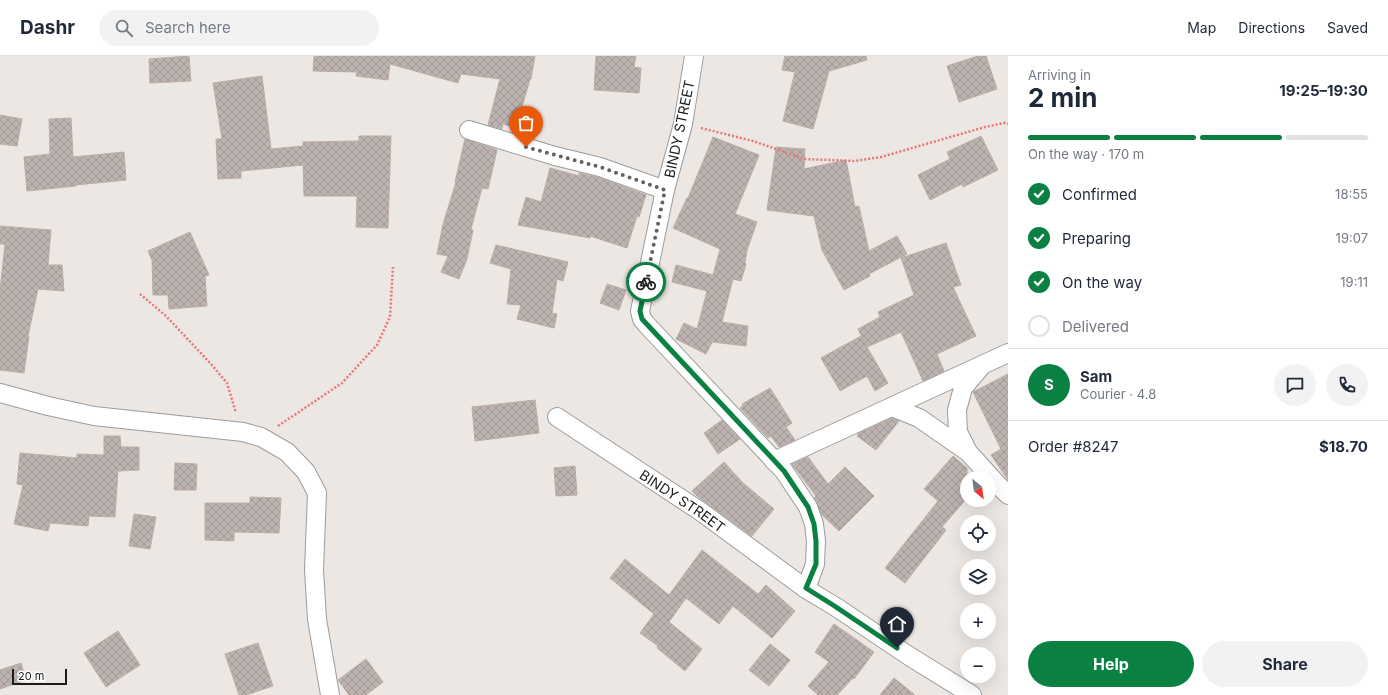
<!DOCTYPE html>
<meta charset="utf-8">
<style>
body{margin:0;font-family:Inter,sans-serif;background:#f2f2f3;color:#1f2937;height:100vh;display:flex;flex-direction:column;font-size:15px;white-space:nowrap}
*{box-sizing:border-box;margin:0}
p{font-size:13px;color:#747a83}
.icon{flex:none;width:22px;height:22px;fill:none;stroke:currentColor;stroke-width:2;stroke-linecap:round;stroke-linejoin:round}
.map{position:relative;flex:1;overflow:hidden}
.side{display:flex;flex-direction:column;background:#fff;width:380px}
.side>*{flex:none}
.needle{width:26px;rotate:151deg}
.fabs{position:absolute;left:960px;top:415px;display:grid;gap:8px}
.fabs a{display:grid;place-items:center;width:36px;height:36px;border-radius:50%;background:#fff;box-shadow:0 4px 16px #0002;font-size:20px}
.scale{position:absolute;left:12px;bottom:10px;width:55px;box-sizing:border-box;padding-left:4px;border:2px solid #1b1b1b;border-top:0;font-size:11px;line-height:14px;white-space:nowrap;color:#1b1b1b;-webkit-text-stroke:3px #fff;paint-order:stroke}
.pin{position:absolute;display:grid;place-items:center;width:34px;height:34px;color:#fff;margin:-41px -17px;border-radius:50% 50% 50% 0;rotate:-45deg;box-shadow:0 0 4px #0007}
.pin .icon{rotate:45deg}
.courier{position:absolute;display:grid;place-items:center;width:40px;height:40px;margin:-20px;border:3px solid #0b8043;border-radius:50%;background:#fff;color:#222;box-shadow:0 1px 5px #0007}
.overview em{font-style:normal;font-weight:700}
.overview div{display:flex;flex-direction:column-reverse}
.overview{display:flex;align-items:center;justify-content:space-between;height:68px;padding:0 20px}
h1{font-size:26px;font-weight:700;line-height:30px}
.bar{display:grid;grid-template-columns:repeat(4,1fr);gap:6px 4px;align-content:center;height:48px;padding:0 20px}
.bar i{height:5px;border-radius:3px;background:#e0e1e3}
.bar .on{background:#0b8043}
.bar p{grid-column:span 4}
.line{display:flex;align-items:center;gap:10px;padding:0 20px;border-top:1px solid #e0e1e3}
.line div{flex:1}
.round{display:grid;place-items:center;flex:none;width:42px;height:42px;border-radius:21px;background:#f2f2f3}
ol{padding:0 20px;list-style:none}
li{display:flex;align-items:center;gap:12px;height:44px}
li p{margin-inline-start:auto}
li .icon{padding:4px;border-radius:50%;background:#0b8043;color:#fff;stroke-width:4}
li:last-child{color:#747a83}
li i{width:22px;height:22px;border:2px solid #e0e1e3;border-radius:50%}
.button{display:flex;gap:8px;margin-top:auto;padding:8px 20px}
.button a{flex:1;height:46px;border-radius:24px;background:#0b8043;color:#fff;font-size:16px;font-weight:700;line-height:46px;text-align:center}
.button a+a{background:#f2f2f3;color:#1f2937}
header{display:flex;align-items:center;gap:24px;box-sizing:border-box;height:56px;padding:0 20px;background:#fff;border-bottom:1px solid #e0e1e3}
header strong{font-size:19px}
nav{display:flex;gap:22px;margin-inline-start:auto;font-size:14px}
.search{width:280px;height:36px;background:#f2f2f3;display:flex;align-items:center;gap:10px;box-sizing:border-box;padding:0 14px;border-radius:22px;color:#747a83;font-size:15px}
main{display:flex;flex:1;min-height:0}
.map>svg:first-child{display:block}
</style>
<header>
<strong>Dashr</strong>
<div class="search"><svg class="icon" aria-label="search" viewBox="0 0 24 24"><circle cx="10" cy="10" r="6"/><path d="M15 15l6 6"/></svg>Search here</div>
<nav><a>Map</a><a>Directions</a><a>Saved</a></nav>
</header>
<main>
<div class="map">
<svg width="1008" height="639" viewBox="0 0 1008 639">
<defs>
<pattern id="building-cross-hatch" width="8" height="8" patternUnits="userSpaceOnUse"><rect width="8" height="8" fill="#bcb2af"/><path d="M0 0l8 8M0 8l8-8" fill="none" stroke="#a19896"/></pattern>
</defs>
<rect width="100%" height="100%" fill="#ece7e2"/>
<g fill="url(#building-cross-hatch)" stroke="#bcada6">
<path d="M189,0L191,25L150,27L149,3Z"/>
<path d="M314,0H535L531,23H530L516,72L503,68L502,73L488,69L500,23L461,18L458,27L390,8L388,24L356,20L357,16L313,15Z"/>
<path d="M596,0H636L634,11L641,12L639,37L594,34Z"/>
<path d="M785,0H866L867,4L829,15L813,73L783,65L795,16L782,14Z"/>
<path d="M978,0H986L997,33L959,46L947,10Z"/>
<path d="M262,20L271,93L303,90V86L359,85V80H391L388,172L356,171L357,140H304L303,109L241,115V122L218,123L216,83H222L213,27Z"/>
<path d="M0,59L22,63L17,90L0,88Z"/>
<path d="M71,62L73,101L124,96L126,124L76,129V130L27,135L24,101L50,98L49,63Z"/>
<path d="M981,80L998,114L963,131L962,128L930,144L918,119L950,103L947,96Z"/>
<path d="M713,81L759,99L735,158L757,166L747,194L745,207L746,208L741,225L733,223L722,266L748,270L746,290L712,286L706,298L676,283L684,267L697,273L707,235L672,226L676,209L713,219L720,193L673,172L687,142H688Z"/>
<path d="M465,83L497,94L488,133L482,132L471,173L473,174L467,203L459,223L441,216L448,200L437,198L443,168L456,126H455Z"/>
<path d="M776,91L805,93L804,113L846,104L855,151L859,150L869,195L897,180L907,198L869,218L870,220L844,234L822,194L814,160L767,154Z"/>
<path d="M550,112L579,120V117L597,121L646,139L639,161L637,160L627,192L590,180V182L518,169L526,141L541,146Z"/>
<path d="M0,170L51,174L48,209H62L64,235L38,233L28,280H29L24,317L0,314V234L5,188H0Z"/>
<path d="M190,176L209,219L205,220L207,250L169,253L168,239H153L152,204L148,195Z"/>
<path d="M946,187L961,229L953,231L976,280L937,298L944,315L923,325L901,276L867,291L888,327L875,335L867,320L840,335L821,302L861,280L867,291L858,273L880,261L878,256L914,239L901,202Z"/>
<path d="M496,189L568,206L563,225L557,223L552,257L557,258L554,272L517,263L521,249L507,248L511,213L490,207Z"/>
<path d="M607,228L626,234L619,254L600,247Z"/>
<path d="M1008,318V424L991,399L1001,393L973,336Z"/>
<path d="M770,332L792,367L786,371L795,384L779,391L771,380L768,382L740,352L743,350L742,348Z"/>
<path d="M535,344L539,377L475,385L472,351Z"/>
<path d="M892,362L899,365L876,394L857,380L859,377Z"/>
<path d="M722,364L740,383L718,398L704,377Z"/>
<path d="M104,380H120L121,391H139V414L118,415L115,461L89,460L88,470L50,467L48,475L14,468L23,429L17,428L20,397L77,402V398L104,399Z"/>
<path d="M953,400L967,412V442L942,471L946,474L905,527L885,512L938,445L924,433Z"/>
<path d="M808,401L828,428L845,411L874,440L839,475L821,458L814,442L816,440L792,408Z"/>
<path d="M724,406L743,427L774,453L752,480L697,440L692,435Z"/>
<path d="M175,407L197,408L196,434H174Z"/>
<path d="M575,410L577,439L556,440L554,412Z"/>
<path d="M250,441L281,442L279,477L234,476V485L205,484V447H250Z"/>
<path d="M134,458L156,461L150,493L129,490Z"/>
<path d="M702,494L758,538L766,529L795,555L772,582L733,550L719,568L686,542L669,566L702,593L685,615L657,592L658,590L640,577L654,558L610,522L625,503L669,539Z"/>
<path d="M834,568L874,596L854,623L853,622L837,639H818L808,630L829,606L815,596Z"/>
<path d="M118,575L140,609L106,631L84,597Z"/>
<path d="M258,587L273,630L246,639H239L225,598Z"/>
<path d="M770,588L790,604L769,630L749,614Z"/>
<path d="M366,603L383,626L366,639H349L338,624Z"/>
<path d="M21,607L26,624L0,633V614Z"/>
<path d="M894,622L915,639H880Z"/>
</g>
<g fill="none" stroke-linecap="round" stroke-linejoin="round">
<defs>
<g id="minor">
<path d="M694,0L683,68L665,134L640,255L642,263L646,268L784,415L808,451L814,468L816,485L815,508L806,533"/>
<path d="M469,74L555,100L600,111L665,134"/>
<path d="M0,337L48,350L94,360L243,376L261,381L287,396L306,416L317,437L314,514L317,563L330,639"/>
<path d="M892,351L919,362L968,396L997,428L1008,439"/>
<path id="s1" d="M557,361L700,455L806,533L836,551L909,600L972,639"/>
<path d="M968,396L958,376L957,354L963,332L980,312"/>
<path d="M774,405L1008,297"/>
</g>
</defs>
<use href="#minor" stroke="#9c9c9c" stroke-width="20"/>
<g stroke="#eb7375" stroke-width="2.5" stroke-dasharray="2 2" stroke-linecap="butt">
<path d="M701,72L753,85L805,103L854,105L881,101L985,71L1004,67L1008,68"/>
<path d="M140,238L166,260L211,308L227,327L236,357"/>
<path d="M278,370L342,327L377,289L390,261L393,211"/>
</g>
<use href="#minor" stroke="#fff" stroke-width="18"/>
</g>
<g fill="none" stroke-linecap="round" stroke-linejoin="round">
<path stroke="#646261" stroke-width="4" stroke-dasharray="0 7.2" d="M526,91L600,111L665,134L646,226"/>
<path stroke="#0b8043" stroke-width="5" d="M646,226L640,255L642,263L784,415L808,451L814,468L816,485V508L806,532L836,551L897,592"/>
</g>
<g text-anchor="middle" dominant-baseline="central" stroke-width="3" stroke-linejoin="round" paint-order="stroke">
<g font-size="14" fill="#1b1b1b" stroke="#fff">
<text transform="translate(679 73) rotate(-78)">BINDY STREET</text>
<text stroke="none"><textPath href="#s1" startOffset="151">BINDY STREET</textPath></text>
</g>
</g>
</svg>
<div class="fabs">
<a><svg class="needle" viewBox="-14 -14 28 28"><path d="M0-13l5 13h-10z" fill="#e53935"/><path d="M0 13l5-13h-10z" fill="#747a83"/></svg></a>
<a><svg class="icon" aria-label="locate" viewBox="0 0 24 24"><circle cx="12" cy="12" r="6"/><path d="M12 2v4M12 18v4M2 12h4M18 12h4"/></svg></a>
<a><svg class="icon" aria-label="layers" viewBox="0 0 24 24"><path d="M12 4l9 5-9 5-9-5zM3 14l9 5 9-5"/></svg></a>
<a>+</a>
<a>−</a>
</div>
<div class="scale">20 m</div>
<div class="pin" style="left:526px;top:91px;background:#ea580c"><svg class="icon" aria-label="bag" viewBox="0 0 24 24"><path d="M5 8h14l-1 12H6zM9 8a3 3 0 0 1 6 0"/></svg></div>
<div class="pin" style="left:897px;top:592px;background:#1f2937"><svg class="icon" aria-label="home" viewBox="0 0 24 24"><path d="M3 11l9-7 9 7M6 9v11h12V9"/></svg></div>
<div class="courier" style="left:646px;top:226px"><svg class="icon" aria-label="bike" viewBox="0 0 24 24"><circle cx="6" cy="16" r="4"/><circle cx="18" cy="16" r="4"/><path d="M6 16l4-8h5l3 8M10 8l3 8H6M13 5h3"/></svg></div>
</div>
<section class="side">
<div class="overview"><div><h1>2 min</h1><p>Arriving in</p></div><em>19:25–19:30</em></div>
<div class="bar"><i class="on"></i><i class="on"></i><i class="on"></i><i></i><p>On the way · 170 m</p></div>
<ol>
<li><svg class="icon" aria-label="check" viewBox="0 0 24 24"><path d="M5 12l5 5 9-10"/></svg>Confirmed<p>18:55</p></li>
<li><svg class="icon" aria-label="check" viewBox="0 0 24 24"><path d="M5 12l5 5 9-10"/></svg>Preparing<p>19:07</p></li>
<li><svg class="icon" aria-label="check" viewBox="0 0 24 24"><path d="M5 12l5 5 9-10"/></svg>On the way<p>19:11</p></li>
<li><i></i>Delivered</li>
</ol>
<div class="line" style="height:72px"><b class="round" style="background:#0b8043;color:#fff">S</b><div><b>Sam</b><p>Courier · 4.8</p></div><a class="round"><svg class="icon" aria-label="chat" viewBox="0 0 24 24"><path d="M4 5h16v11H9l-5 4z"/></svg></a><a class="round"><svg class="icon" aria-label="phone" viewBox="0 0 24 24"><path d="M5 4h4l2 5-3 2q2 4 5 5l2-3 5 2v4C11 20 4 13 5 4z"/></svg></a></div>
<div class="line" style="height:52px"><div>Order #8247</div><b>$18.70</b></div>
<div class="button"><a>Help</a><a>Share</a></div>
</section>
</main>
